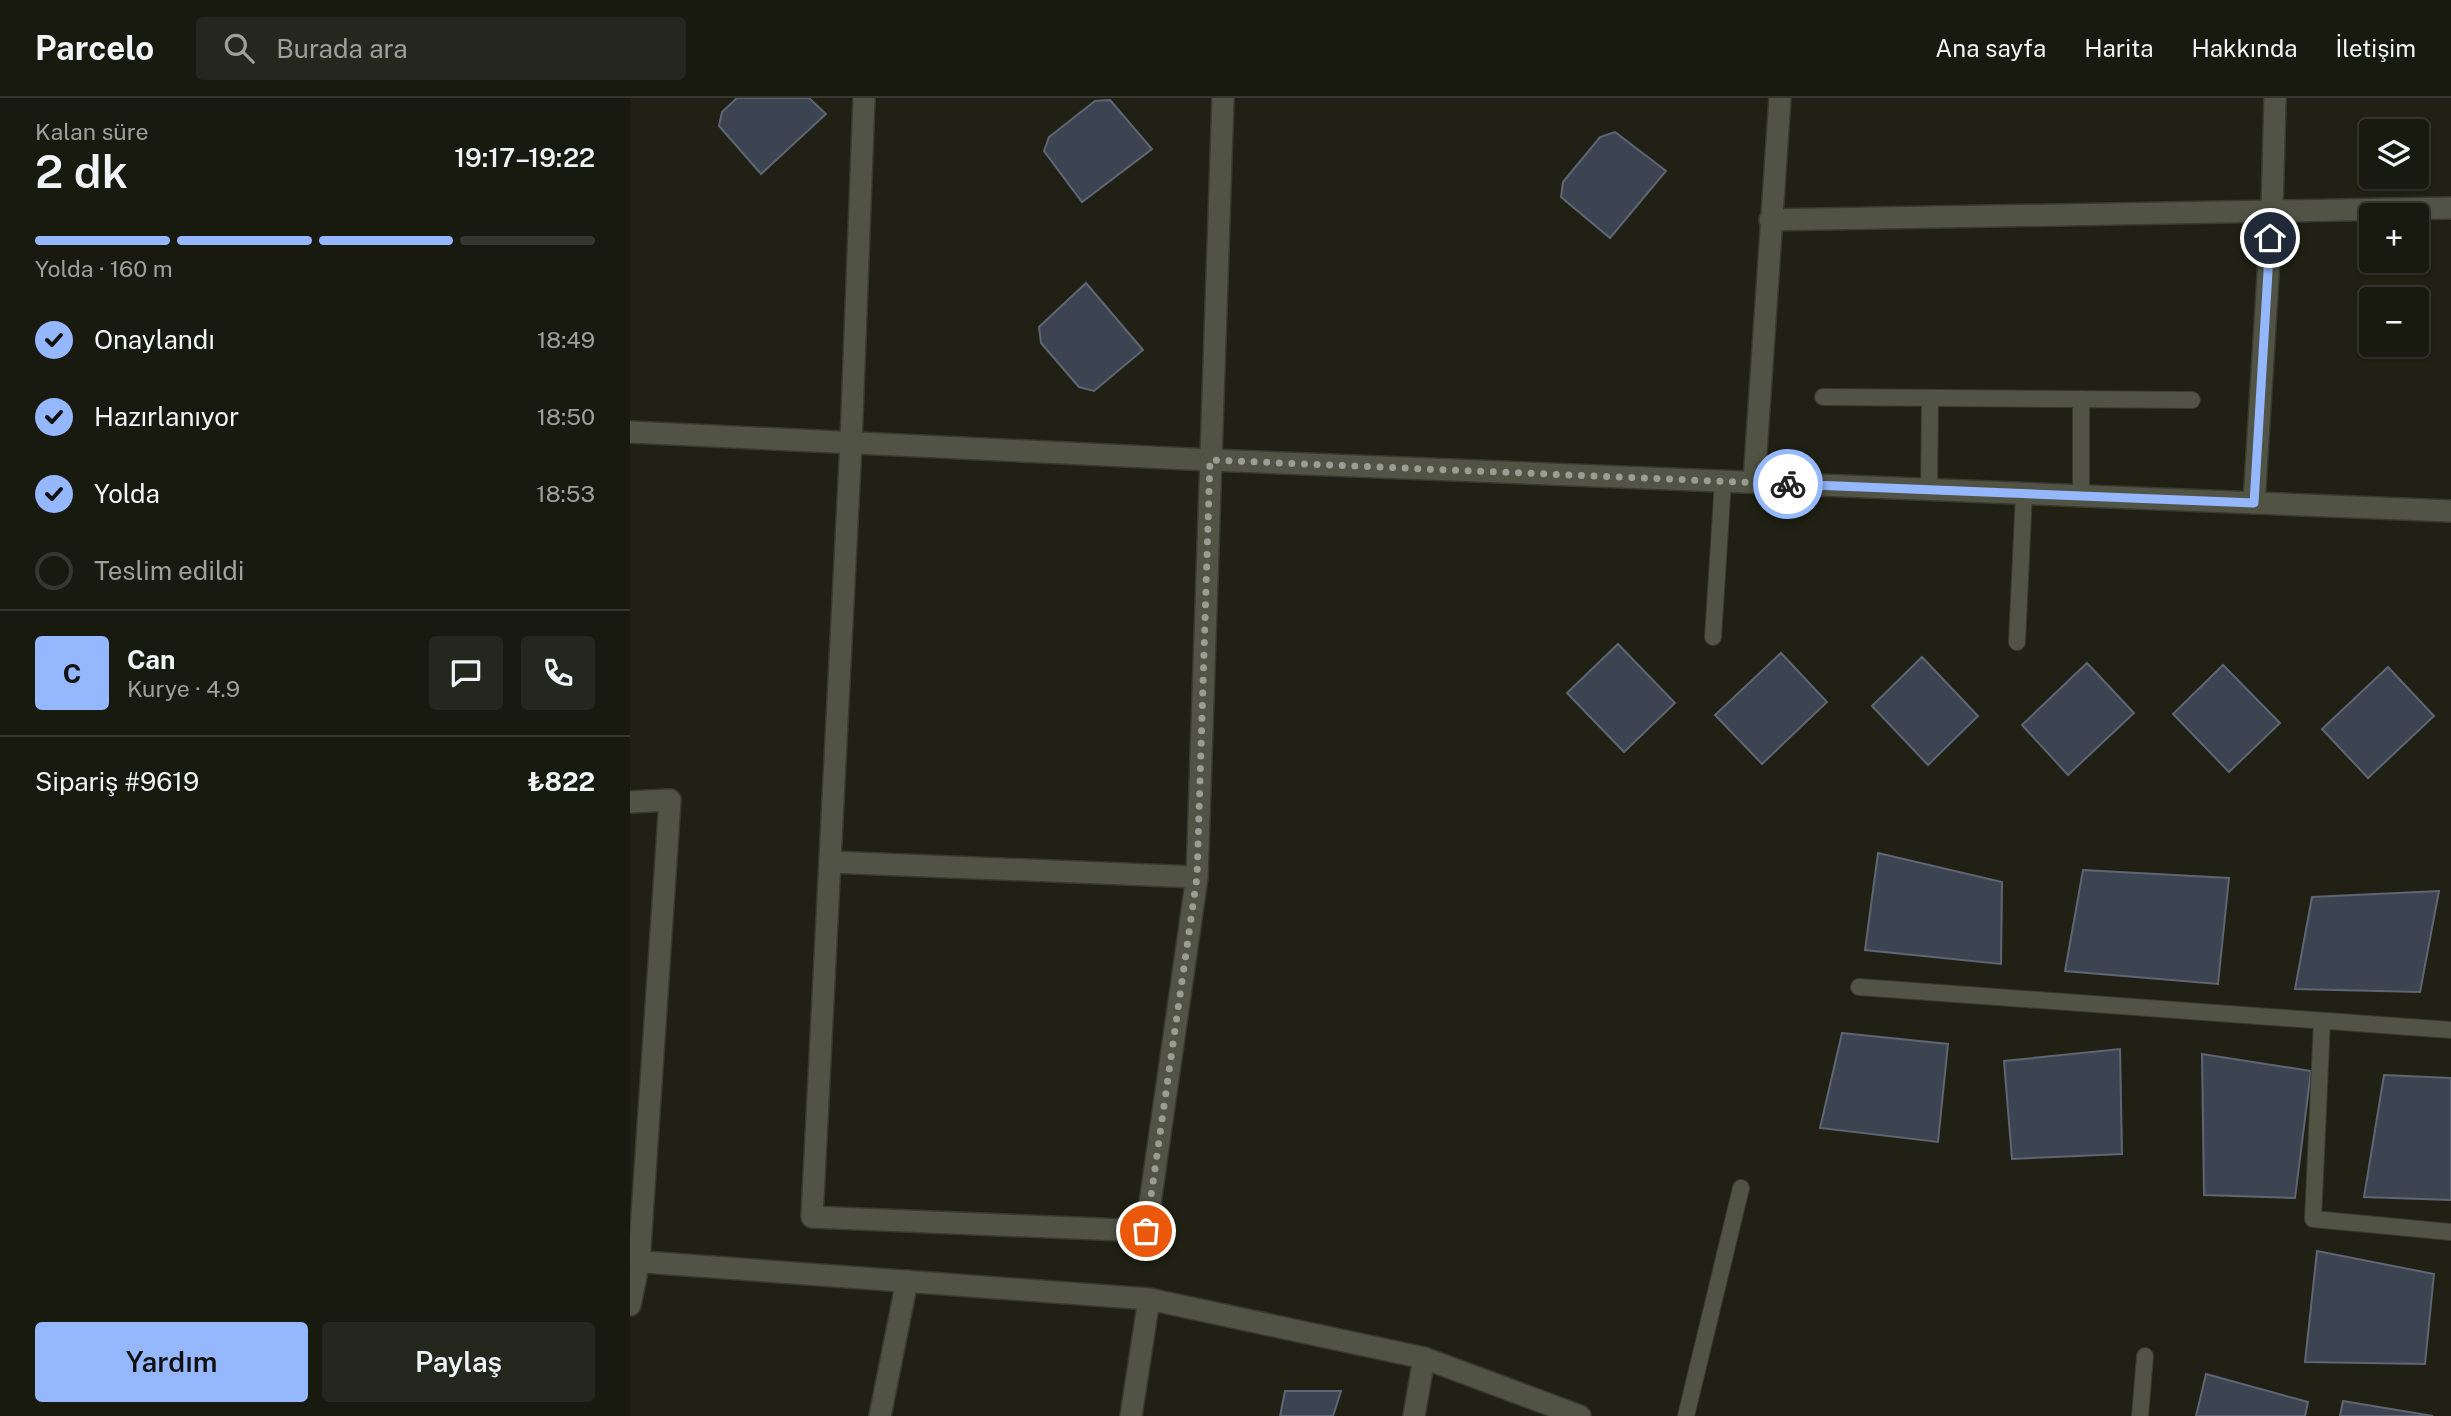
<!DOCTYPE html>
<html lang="tr">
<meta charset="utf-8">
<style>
body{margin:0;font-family:"Public Sans",sans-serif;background:#25261d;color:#f1f3f6;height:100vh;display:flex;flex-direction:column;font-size:26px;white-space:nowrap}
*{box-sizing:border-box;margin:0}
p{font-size:23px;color:#9fa09e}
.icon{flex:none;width:38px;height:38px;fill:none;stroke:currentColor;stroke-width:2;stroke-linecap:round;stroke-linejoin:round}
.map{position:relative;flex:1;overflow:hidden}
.details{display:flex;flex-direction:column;background:#18190f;width:630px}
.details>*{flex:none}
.tools{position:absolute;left:1729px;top:21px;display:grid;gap:14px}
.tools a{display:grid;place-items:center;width:70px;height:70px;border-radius:7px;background:#18190f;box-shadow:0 2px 5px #0004,0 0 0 2px #36382f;font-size:35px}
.pin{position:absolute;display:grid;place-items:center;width:60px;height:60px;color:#fff;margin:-30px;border:4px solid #fff;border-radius:50%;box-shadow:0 2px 7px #0007}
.courier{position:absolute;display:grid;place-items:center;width:70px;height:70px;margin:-35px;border:5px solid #94b7fd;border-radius:50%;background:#fff;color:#222;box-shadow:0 2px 9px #0007}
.overview em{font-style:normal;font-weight:600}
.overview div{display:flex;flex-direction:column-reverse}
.overview{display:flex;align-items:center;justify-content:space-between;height:119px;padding:0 35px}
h1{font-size:46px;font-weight:600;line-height:52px}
.bar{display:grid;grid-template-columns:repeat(4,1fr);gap:10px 7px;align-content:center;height:84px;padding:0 35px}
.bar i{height:9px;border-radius:5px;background:#36382f}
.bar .current{background:#94b7fd}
.bar p{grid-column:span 4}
.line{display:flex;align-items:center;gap:18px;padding:0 35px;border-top:2px solid #36382f}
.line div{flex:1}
.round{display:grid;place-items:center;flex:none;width:74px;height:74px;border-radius:7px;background:#25261d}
ol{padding:0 35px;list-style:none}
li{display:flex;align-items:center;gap:21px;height:77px}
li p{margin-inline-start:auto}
li .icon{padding:7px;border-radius:50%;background:#94b7fd;color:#111;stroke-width:4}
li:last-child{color:#9fa09e}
li i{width:38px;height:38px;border:4px solid #36382f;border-radius:50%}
.action{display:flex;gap:14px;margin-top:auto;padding:14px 35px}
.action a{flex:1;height:80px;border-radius:7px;background:#94b7fd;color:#111;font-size:28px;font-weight:600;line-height:80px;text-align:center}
.action a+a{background:#25261d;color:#f1f3f6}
header{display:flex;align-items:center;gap:42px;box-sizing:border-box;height:98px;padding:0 35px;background:#18190f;border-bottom:2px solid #36382f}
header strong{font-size:33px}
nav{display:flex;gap:38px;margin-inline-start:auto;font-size:24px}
.search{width:490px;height:63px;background:#25261d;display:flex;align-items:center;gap:18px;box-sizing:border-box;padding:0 24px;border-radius:7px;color:#9fa09e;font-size:26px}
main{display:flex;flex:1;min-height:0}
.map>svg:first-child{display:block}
</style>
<header>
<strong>Parcelo</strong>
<div class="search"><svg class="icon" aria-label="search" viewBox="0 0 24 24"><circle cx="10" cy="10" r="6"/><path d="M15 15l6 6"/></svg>Burada ara</div>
<nav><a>Ana sayfa</a><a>Harita</a><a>Hakkında</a><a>İletişim</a></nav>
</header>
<main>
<section class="details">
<div class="overview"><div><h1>2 dk</h1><p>Kalan süre</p></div><em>19:17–19:22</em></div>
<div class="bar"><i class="current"></i><i class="current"></i><i class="current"></i><i></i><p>Yolda · 160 m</p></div>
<ol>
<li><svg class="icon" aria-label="check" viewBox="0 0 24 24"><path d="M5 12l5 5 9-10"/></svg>Onaylandı<p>18:49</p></li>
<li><svg class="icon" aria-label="check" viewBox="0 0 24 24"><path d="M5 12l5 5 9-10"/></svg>Hazırlanıyor<p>18:50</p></li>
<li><svg class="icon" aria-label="check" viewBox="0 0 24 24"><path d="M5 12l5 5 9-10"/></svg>Yolda<p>18:53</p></li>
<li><i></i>Teslim edildi</li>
</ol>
<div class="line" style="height:126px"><b class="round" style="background:#94b7fd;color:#111">C</b><div><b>Can</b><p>Kurye · 4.9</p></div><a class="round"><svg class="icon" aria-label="chat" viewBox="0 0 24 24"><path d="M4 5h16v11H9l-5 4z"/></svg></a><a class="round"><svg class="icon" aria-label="phone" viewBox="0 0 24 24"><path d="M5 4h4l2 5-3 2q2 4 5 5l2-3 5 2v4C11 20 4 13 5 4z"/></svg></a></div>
<div class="line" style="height:91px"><div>Sipariş #9619</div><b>₺822</b></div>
<div class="action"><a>Yardım</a><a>Paylaş</a></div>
</section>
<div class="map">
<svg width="1821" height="1318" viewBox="0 0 1821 1318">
<rect width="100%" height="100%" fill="#202114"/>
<g fill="#3d4451" stroke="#5e6573" stroke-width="2">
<path d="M107,0H179L196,16L131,76L89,28L92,14Z"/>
<path d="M480,2L522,51L452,104L414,53L419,39L465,3Z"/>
<path d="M985,34L1036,73L980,140L931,99L933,84L970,39Z"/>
<path d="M456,185L513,252L464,293L449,289L411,245L409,229Z"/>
<path d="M988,546L1045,605L994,654L937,595Z"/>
<path d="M1151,555L1197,604L1132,666L1085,617Z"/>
<path d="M1292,559L1348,618L1298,667L1242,608Z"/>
<path d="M1457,565L1504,615L1438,677L1392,627Z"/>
<path d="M1593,567L1650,625L1599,674L1543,616Z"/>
<path d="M1758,569L1804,618L1738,680L1692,631Z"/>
<path d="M1248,755L1372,784L1371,866L1235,852Z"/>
<path d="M1453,772L1599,780L1588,886L1435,873Z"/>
<path d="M1809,793L1790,894L1665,891L1682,799Z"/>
<path d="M1212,935L1318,946L1308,1044L1190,1030Z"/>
<path d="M1490,951L1492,1056L1382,1061L1374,963Z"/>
<path d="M1572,956L1681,973L1665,1100L1574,1097Z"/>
<path d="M1754,977L1821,980V1102L1734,1099Z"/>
<path d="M1687,1153L1804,1176L1795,1266L1675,1264Z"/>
<path d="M1576,1276L1678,1304L1675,1318H1566Z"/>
<path d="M655,1293H711L703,1318H650Z"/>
<path d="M1713,1303L1803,1318H1710Z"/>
</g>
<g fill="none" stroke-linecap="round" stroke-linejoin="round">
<defs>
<g id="lane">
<path d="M1193,299L1562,302"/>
<path d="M1451,301V398"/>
<path d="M1299,391L1300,300"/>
<path d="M1083,539L1093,383"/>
<path d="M1387,544L1394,395"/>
<path d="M1229,889L1821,932"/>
<path d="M1692,923L1683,1121L1821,1134"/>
<path d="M1056,1318L1111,1090"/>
<path d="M1510,1318L1515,1258"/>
</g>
<g id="street">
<path d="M234,0L221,345L182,1119L516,1133L567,779L593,0"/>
<path d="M1140,122L1821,110"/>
<path d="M0,334L580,362L1821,413"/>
<path d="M1124,384L1150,0"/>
<path d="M1624,405L1642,113L1645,0"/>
<path d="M0,704L40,702L9,1163L0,1207"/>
<path d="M200,764L567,779"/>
<path d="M0,1163L519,1201L794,1260L950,1318"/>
<path d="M250,1318L277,1183"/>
<path d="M501,1318L519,1201"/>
<path d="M784,1318L794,1260"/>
</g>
</defs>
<use href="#lane" stroke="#383a31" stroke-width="18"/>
<use href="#street" stroke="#383a31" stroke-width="24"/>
<use href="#lane" stroke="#515445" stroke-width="16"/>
<use href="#street" stroke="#515445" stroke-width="21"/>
</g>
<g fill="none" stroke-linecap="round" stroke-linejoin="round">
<path stroke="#9b9c92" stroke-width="7" stroke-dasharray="0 12.6" d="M516,1133L567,779L580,362L1158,386"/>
<path stroke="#94b7fd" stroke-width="9" d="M1158,386L1624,405L1640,140"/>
</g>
</svg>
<div class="tools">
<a><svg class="icon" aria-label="layers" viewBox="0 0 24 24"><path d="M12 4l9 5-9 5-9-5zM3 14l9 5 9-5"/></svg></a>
<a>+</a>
<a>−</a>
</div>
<div class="pin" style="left:516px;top:1133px;background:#ea580c"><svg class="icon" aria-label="bag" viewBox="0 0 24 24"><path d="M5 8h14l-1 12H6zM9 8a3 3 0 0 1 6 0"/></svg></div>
<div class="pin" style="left:1640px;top:140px;background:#1f2937"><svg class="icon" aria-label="home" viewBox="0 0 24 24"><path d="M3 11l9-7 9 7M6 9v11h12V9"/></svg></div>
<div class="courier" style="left:1158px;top:386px"><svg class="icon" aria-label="bike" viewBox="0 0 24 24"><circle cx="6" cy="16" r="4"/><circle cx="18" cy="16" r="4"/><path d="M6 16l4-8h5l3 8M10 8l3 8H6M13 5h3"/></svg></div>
</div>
</main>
